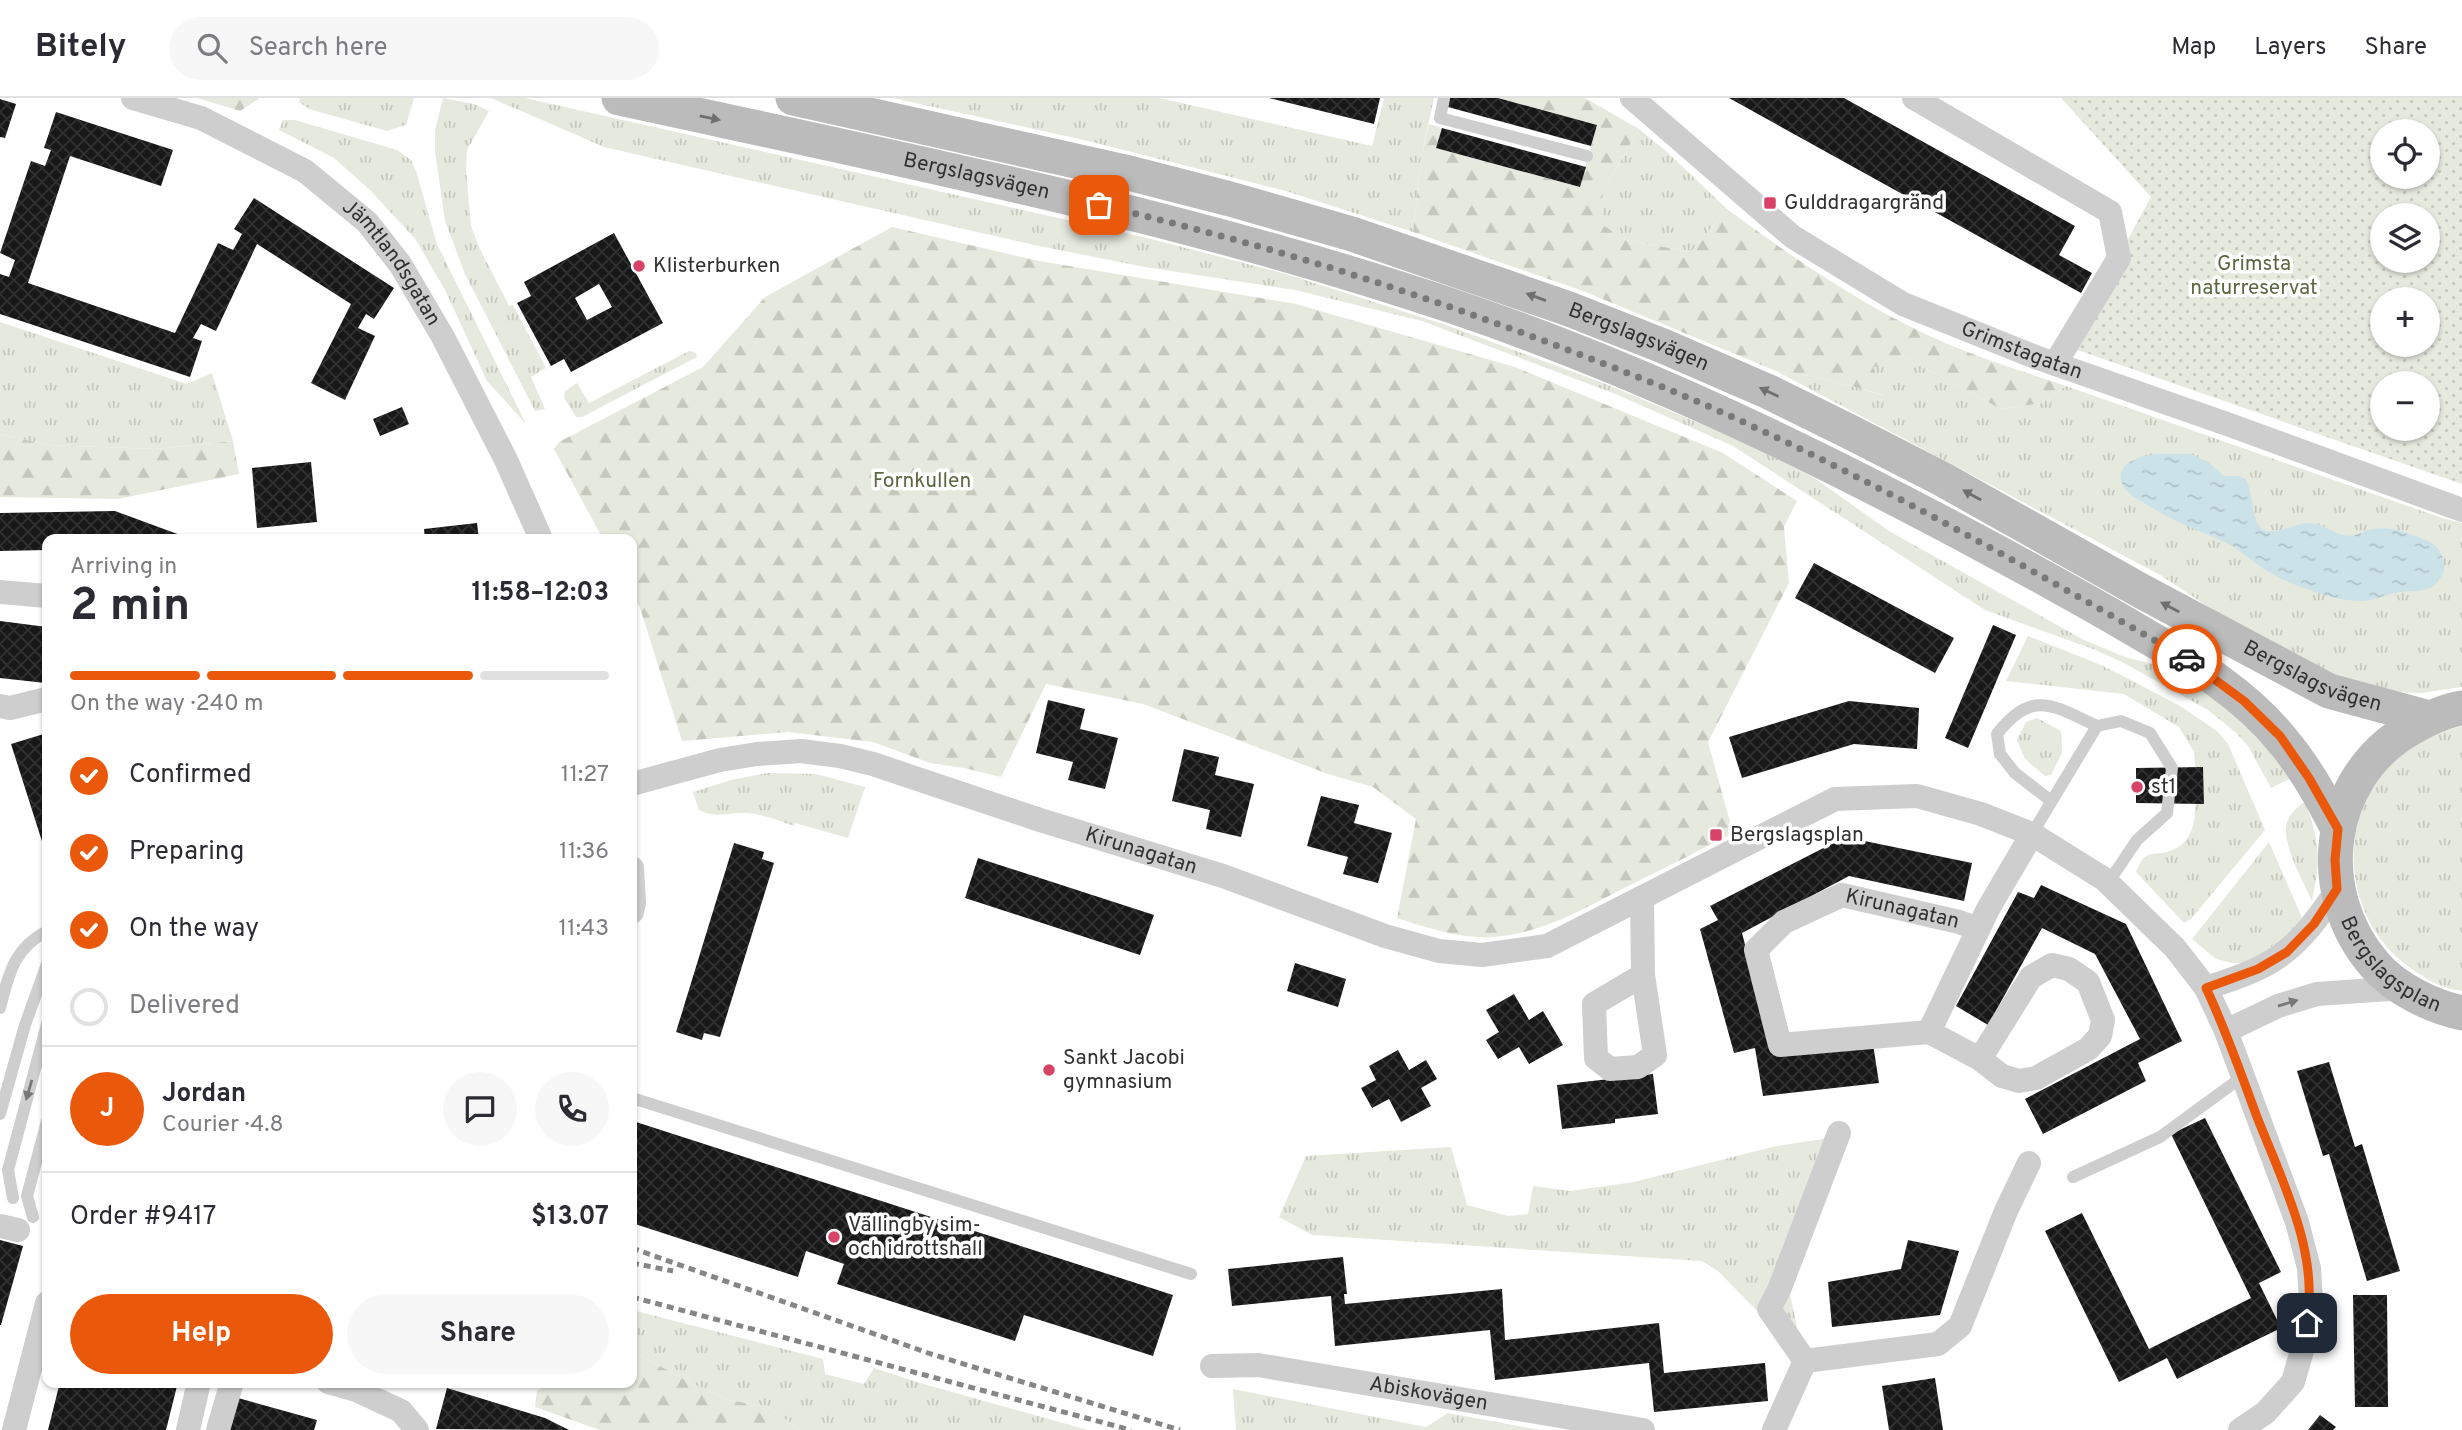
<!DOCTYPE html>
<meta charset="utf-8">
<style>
body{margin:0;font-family:Overpass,sans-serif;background:#f7f7f7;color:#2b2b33;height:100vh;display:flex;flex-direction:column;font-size:26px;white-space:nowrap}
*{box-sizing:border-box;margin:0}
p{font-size:23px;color:#7c7c81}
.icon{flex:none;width:38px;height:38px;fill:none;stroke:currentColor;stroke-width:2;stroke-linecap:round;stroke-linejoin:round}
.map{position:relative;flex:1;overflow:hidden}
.details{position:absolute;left:42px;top:436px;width:595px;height:854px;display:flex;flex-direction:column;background:#fff;border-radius:14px;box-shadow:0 2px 5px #0004}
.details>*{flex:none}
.tools{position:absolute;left:2370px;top:21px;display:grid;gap:14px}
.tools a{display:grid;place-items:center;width:70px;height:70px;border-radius:50%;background:#fff;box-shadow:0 2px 5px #0004;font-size:35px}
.pin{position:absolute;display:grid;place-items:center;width:60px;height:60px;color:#fff;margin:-30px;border-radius:14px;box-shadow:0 4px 10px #0006}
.courier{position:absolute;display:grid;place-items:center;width:70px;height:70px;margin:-35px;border:5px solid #ea580c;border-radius:50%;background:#fff;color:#222;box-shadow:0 2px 9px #0007}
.summary em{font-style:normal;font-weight:700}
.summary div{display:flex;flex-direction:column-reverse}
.summary{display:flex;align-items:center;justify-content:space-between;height:119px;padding:0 28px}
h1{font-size:46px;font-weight:700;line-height:52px}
.bar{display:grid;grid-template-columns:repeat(4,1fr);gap:10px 7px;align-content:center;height:84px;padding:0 28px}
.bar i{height:9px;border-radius:5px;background:#e1e1e2}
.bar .active{background:#ea580c}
.bar p{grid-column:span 4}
.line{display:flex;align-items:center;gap:18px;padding:0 28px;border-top:2px solid #e1e1e2}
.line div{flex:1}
.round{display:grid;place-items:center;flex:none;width:74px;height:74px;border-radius:37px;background:#f7f7f7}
ol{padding:0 28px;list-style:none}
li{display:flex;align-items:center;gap:21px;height:77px}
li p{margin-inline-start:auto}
li .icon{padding:7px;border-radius:50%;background:#ea580c;color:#fff;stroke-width:4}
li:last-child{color:#7c7c81}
li i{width:38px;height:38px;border:4px solid #e1e1e2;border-radius:50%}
.primary-button{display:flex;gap:14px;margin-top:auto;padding:14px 28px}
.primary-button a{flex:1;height:80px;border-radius:42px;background:#ea580c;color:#fff;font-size:28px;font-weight:700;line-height:80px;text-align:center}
.primary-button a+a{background:#f7f7f7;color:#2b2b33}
header{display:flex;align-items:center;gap:42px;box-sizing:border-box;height:98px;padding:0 35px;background:#fff;border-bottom:2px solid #e1e1e2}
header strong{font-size:33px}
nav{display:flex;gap:38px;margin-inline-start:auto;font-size:24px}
.search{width:490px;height:63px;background:#f7f7f7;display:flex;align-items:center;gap:18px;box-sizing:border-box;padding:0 24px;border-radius:38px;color:#7c7c81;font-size:26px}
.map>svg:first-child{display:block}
</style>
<header>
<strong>Bitely</strong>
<div class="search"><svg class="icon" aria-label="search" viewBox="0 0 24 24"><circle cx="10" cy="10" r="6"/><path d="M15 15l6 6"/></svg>Search here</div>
<nav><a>Map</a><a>Layers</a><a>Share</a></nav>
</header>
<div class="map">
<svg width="2462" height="1332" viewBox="0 0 2462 1332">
<defs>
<pattern id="grass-tufts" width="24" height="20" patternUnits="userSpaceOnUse" patternTransform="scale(1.75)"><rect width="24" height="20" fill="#e6e9dd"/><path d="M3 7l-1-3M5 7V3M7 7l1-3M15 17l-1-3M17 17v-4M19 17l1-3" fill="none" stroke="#c6c8be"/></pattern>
<pattern id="forest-firs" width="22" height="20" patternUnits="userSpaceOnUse" patternTransform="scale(1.75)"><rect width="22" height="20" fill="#e6e9dd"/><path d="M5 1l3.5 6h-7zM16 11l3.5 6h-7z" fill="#c6c8be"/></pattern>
<pattern id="park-dots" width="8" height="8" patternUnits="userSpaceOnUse" patternTransform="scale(1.75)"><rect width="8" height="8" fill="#e6e9dd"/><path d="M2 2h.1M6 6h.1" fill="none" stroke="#c6c8be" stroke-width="1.8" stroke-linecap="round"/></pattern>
<pattern id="water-ripples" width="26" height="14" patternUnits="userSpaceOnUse" patternTransform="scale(1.75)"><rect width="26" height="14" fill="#cbe2e8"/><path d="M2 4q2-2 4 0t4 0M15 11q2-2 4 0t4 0" fill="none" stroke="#afc2c7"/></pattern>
<pattern id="building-cross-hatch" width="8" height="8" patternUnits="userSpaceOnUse" patternTransform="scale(1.75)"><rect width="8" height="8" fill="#181818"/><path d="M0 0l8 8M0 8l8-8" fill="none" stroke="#313131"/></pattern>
</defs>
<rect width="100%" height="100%" fill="#fff"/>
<g fill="url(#grass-tufts)">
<path d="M300,0H414L406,27L387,33L309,11L299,4Z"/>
<path d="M443,0L474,6L489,13L467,52L466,71L471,128L479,149L509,208L513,207L546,270L531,279L545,311L535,313L465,176L445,123L435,53V32Z"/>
<path d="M491,0H525L1147,140L1286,176L1446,227L1606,286L1739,342L1813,379L1889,433L2084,542L2125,559L2152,566L2168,567L2239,617L2291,680L2271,690L2248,648L2235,634L2208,612L2124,565L2093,551L1985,512L1733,348L1618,297L1422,223L1295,192L1145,169L1039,148L604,49Z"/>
<path d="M893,0H1159L1372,48L1384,0H1434L1421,60L1413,134L1286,93L1088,43Z"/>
<path d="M283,22H295L397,52L411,62L416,73L437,146L526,326L487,283L445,192L416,142L371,93L334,60L279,32Z"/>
<path d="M1639,31L1666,53L1727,111L1691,154L1626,142L1600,126L1603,93Z"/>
<path d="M0,224L187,286L212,275L233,343L155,351L48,347L0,336Z"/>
<path d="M689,253L696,255L697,259L582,319H576L564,300L565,293L577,285L589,305Z"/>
<path d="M1900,257L2001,311L2042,305L2066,288L2442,420L2462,425V589L2421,595L2391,594L2351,586L2241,531L2162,478L1776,273L1816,279L1883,297L1872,270Z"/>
<path d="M2028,538L2101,567L2129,581L2180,608L2217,633L2228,646L2265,732L2191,821L2184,825L2136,774C2138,769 2141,762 2145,759C2151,754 2160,756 2167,754C2190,748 2196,727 2195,706L2204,705L2203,670L2195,669L2194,654L2179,629L2124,596L2006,583Z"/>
<path d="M2037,620L2061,633L2062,655L2051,677L2045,678L2025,661L2017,642L2026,624Z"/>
<path d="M2462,628V893C2443,891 2424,880 2409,869C2347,825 2335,732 2384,674C2405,649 2432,636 2462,628Z"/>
<path d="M767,675L816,676L865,689L848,740L795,725L794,728C779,723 761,715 744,715C727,714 716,721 699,712L693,694L731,682Z"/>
<path d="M2305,703C2320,745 2321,760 2312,803C2304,785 2280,743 2287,724C2290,715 2298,709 2305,703Z"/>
<path d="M2269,744L2303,822L2293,837L2252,865H2232L2216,861L2192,841Z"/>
<path d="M1823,1041H1848L1788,1186L1798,1234L1764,1220L1718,1173L1702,1163L1312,1137L1279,1119L1306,1058L1451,1049L1467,1107L1508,1118L1528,1116L1533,1088L1570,1093L1634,1084L1776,1048Z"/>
<path d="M632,1212L823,1261L825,1276L864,1286L874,1270L920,1285L1088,1332H800L768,1309L729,1302L695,1287L632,1253Z"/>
<path d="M1233,1291L1426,1329L1448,1315L1540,1332H1236Z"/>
</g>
<g fill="url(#forest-firs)">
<path d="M197,0H260L240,13Z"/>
<path d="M1498,0H1585L1639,31L1603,93L1601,126L1626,142L1691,154L1727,111C1797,163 1870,213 1950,247C1988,263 2028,275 2066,288L2042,305L2001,311L1900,257L1873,270L1884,297L1816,279L1776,273L1583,193L1413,134L1421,60L1429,26L1442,30L1436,50L1580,89L1597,27Z"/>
<path d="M892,129L1039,163L1296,206L1515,269L1723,355L1797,403L1784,429L1789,485L1708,644L1733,735C1696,754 1659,773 1622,791C1584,811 1545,833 1502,838C1466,843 1431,831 1397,820L1416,721L1373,689L1328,676L1143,606L1046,586L1001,679L964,670L930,665L873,644L788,634L682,643L640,510L632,495V441H603L554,351L559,344L703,269L765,199Z"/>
<path d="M0,336L48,347L155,351L233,343L239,376L118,401L0,399Z"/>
<path d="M632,1253L695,1287L729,1302L768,1309L800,1332H600L535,1309L537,1293L547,1285L632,1284Z"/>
</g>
<path fill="url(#park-dots)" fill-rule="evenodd" d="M2061,0H2462V386L2069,249L2151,99ZM2382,33H2427V79H2382ZM2382,117H2427V163H2382ZM2382,201H2427V247H2382ZM2382,285H2427V331H2382Z"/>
<path fill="url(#water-ripples)" d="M2157,356H2191L2208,364L2224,378H2239L2246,381C2254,399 2250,417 2262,432C2278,437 2292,426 2308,425C2323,424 2333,436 2348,438C2356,439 2364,432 2373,431C2392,428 2406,435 2424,441C2440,446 2451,467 2439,482C2429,496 2414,492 2400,494C2388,495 2377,502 2364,503C2339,505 2290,487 2269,474C2253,465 2242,452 2225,444C2197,432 2170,422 2144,405C2139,402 2131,398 2127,393C2107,369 2138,357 2157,356Z"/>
<g fill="url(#building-cross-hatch)" fill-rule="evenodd">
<path d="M1269,0H1380L1374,26Z"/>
<path d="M1450,0H1498L1597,27L1591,48L1448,9Z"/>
<path d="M1729,0H1844L2075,128L2059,157L2092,175L2081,195Z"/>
<path d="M0,1L16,6L5,40L0,39Z"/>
<path d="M56,14L173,52L161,88L70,58L28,185L175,235L218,145L233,152L236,147L242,136L234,131L254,100L394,190L374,221L366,216L358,230L375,238L345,302L311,285L351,206L257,146L216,233L201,226L193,240L202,243L190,279L0,216V176L9,179L15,162L0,155L31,63L45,68L51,52L44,50Z"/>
<path d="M1442,30L1586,69L1580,89L1436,50Z"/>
<path d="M614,135L663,225L571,274L564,261L551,268L517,205L531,198L524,184ZM599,186L612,209L587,222L575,200Z"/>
<path d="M402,309L409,326L380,338L373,321Z"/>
<path d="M311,364L317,424L257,430L252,370Z"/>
<path d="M115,413L191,441H47V452L0,453V415Z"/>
<path d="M477,425L479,441H425L424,431Z"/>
<path d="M1814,465L1954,540L1935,575L1795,500Z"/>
<path d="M0,523L47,529L45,585L0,580Z"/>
<path d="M1993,527L2016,537L1968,650L1945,640Z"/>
<path d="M1048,602L1085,611L1080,631L1118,640L1105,691L1068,682L1073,664L1036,655Z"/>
<path d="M1849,603L1919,610L1917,651L1854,646L1742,680L1729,639Z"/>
<path d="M47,635V668L43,669L47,680V759L11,646Z"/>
<path d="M1184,651L1219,659L1215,677L1254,686L1241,739L1206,731L1210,712L1172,703Z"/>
<path d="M2203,669L2204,706L2136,705V670Z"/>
<path d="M1321,698L1359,707L1354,725L1392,735L1378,785L1343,776L1348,759L1307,748Z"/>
<path d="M1845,739L1972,765L1964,803L1849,778L1742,835L1774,957L1873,946L1879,985L1763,998L1755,950L1734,955L1700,831L1718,822L1710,808Z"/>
<path d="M734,745L764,754L762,761L774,765L720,939L704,935L702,942L676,934Z"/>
<path d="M978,760L1154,817L1140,857L965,800Z"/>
<path d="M2041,787L2126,826L2182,943L2138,965L2146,983L2043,1036L2025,1001L2140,941L2095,856L2042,830L1988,927L1956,908L2018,794L2034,800Z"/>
<path d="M1295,865L1346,881L1338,909L1287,893Z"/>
<path d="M1514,896L1529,922L1543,913L1563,947L1529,966L1519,949L1498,961L1486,942L1499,934L1486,912Z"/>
<path d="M1398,952L1409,972L1426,962L1437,981L1421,990L1431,1008L1401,1024L1389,1001L1372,1010L1361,990L1376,982L1369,968Z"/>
<path d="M2329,964L2355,1049L2362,1046L2400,1173L2367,1183L2329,1056L2323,1058L2297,973Z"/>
<path d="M1653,976L1658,1016L1615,1021V1025L1562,1031L1557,987Z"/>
<path d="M2205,1020L2281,1174L2259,1185L2281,1230L2177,1281L2167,1260L2119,1284L2045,1133L2082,1115L2149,1251L2251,1200L2171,1036Z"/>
<path d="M636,1024L1173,1197L1153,1258L1024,1217L1015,1243L837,1186L844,1166L806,1153L798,1179L632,1125V1036Z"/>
<path d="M0,1142L23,1148L1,1227H0Z"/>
<path d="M1908,1142L1959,1153L1940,1217L1832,1229L1828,1184L1901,1171Z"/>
<path d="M1343,1159L1347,1196H1344L1345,1206L1502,1191L1505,1242L1659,1225L1664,1275L1765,1265L1768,1303L1654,1314L1649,1265L1495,1282L1490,1232L1335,1248L1331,1198L1232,1208L1228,1171Z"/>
<path d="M2353,1197H2387L2388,1309H2355Z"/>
<path d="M1935,1280L1943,1332H1889L1882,1288Z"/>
<path d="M60,1284H178L166,1332H48Z"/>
<path d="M447,1290L545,1320L569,1332L436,1331Z"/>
<path d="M238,1300L317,1322L314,1332H229Z"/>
<path d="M2320,1317L2336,1329L2333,1332H2308Z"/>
</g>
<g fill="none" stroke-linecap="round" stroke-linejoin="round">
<g stroke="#cecece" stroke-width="12">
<path d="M1444,0L1440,20L1587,58"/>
<path d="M2051,703L2015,675L2000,656L1997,636C2032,591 2052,607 2097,628"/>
<path d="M2032,736L2097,628L2121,623L2150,635L2172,670L2167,715L2137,742L2108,785"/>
<path d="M0,910C9,876 13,851 47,833"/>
<path d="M632,1000L1191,1176"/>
<path d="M0,1016L25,927L47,866"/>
<path d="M2073,1079L2160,1039L2242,979"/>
<path d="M13,1100L8,1072L47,926"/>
<path d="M33,1119L27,1098L47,1023"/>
</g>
<g stroke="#cecece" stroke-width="24">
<path id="s1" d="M133,0L201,20L305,73L367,124L400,166L443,239L506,362L541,441"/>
<path id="s2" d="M1632,0L1793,139L1903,206L2038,260L2227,326L2462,412"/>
<path d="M1914,0L2110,114L2119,160L2055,266"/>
<path d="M0,494L47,498"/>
<path d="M0,608L10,610L47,601"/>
<path id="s3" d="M632,686L720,662L757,656L801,653L840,658L873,666L1040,722L1223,778L1385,838L1439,853L1482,857L1547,848L1835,701L1917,698L1981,716L2032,736L2104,781L2175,850L2206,890L2226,933L2297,1124L2309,1170L2311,1204L2304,1246L2293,1284L2265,1315L2240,1332"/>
<path d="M632,770L634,805L632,814"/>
<path d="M1642,800L1643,877L1655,957L1638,969L1610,971L1596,960L1594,906L1643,877"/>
<path d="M2206,890C2223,884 2241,879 2257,871C2294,855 2316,823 2338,791"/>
<path d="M2226,933L2278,908L2317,896L2403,890"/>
<path id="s4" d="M1929,934L1780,947L1756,852L1784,824L1842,797L1959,824L1978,831"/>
<path d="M1980,961L2031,879L2052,867L2069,871L2088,884L2103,922L2100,938L2088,951L2036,980L2019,983L2002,978L1980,961L1929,934L1988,811L2032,736"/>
<path d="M1839,1035L1779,1192L1769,1211L1805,1263L1938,1246L1960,1228L2006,1113L2029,1065"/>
<path d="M0,1128L18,1132"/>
<path id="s5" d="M1212,1268L1258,1267L1643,1332"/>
<path d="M328,1284L356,1292L401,1313L417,1332"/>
<path d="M14,1332L47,1205"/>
<path d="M188,1332L199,1284"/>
<path d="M218,1332L232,1284"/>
<path d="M1774,1332L1805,1263"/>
</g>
<g stroke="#bbb" stroke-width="35">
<path id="s6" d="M619,0C900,61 1183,117 1455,209C1647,274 1827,362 2004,458C2052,484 2099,510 2146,538C2195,566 2246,597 2282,642C2305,669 2322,700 2338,731"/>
<path id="s7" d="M793,0L1125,74L1230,101L1352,136L1569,211L1663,248L1769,294L1850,334L1942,381L2143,494L2329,593L2429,620"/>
<path id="s8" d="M2462,610C2443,613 2425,622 2408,632C2325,681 2312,795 2375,867C2396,891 2431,908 2462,915"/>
</g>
<g stroke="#868686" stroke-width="5" stroke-dasharray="7 5" stroke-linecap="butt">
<path d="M632,1150L931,1256L1180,1332"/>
<path d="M632,1165L673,1173"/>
<path d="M632,1199L1131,1332"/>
</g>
</g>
<defs><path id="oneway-solid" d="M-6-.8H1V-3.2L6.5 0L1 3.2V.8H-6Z" transform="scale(1.75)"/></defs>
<g fill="#6f6f6f">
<use href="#oneway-solid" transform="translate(710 20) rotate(12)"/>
<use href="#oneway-solid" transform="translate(1536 199) rotate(-160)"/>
<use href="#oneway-solid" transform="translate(1769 294) rotate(-155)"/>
<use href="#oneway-solid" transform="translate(1972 397) rotate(-151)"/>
<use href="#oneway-solid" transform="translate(2170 509) rotate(-152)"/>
</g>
<g fill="#787878">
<use href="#oneway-solid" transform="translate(2288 905) rotate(-17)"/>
<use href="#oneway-solid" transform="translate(29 992) rotate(106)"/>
</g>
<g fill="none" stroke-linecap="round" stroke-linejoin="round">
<path stroke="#797979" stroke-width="7" stroke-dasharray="0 12.6" d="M1099,107C1262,145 1420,195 1576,255C1631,276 1687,298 1741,323C1894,393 2041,477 2187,561"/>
<path stroke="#ea580c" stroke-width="9" d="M2187,561L2244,603L2280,638L2309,680L2338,731L2335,762L2337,791L2314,826L2287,854L2258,871L2206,890C2226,932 2241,976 2257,1019C2283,1085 2319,1154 2307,1225"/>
</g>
<g fill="#d74366" stroke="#fff" stroke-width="2.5">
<rect x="1763" y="98" width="14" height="14" rx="3.5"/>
<circle cx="639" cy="168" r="7"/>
<circle cx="2137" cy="689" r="7"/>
<rect x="1709" y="730" width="14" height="14" rx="3.5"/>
<circle cx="1049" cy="972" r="7"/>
<circle cx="834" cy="1139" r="7"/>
</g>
<g text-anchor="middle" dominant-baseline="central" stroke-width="7" stroke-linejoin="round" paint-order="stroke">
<g font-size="21" fill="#313131" stroke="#fff">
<text stroke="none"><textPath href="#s6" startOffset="366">Bergslagsvägen</textPath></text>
<text stroke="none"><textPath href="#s1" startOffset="315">Jämtlandsgatan</textPath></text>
<text stroke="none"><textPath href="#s7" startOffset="880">Bergslagsvägen</textPath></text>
<text stroke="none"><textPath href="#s2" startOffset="469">Grimstagatan</textPath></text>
<text stroke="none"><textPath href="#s7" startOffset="1636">Bergslagsvägen</textPath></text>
<text stroke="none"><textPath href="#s3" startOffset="528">Kirunagatan</textPath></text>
<text stroke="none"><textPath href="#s4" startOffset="413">Kirunagatan</textPath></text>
<text stroke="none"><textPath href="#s8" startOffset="340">Bergslagsplan</textPath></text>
<text stroke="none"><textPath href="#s5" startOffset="219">Abiskovägen</textPath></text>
</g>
<g font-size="21" fill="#313131" stroke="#fff" text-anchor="start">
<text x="1784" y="105">Gulddragargränd</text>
<text x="653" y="168">Klisterburken</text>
<text x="2151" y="689">st1</text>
<text x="1730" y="737">Bergslagsplan</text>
<text x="1063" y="960">Sankt Jacobi<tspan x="1063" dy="24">gymnasium</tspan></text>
<text x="848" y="1127">Vällingby sim-<tspan x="848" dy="24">och idrottshall</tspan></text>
</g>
<g font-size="21" fill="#5a6941" stroke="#fff">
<text x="2254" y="166">Grimsta<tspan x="2254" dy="24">naturreservat</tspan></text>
<text x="922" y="383">Fornkullen</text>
</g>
</g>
</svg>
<div class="tools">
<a><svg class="icon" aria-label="locate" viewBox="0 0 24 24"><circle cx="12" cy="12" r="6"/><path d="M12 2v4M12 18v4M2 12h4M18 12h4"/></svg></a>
<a><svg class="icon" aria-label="layers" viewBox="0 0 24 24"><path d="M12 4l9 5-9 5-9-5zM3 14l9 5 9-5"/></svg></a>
<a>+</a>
<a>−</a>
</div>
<div class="pin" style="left:1099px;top:107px;background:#ea580c"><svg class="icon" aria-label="bag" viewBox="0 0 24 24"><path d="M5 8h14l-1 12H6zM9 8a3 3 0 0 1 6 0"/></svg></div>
<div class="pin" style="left:2307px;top:1225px;background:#1f2937"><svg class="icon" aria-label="home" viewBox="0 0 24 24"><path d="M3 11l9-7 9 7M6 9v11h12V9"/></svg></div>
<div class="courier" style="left:2187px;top:561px"><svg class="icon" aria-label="car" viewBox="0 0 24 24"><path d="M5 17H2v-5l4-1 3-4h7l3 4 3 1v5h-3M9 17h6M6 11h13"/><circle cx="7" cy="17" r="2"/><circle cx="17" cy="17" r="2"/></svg></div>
<section class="details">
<div class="summary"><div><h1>2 min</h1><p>Arriving in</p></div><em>11:58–12:03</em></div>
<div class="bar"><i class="active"></i><i class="active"></i><i class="active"></i><i></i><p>On the way · 240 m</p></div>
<ol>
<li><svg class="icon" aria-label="check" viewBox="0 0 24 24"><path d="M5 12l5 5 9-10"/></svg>Confirmed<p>11:27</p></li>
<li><svg class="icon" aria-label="check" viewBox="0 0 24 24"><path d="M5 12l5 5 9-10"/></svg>Preparing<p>11:36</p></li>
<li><svg class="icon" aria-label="check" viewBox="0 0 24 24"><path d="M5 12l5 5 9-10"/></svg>On the way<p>11:43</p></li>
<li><i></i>Delivered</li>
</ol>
<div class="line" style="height:126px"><b class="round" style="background:#ea580c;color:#fff">J</b><div><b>Jordan</b><p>Courier · 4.8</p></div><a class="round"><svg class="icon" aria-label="chat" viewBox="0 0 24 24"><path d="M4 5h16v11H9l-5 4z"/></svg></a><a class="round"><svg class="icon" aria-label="phone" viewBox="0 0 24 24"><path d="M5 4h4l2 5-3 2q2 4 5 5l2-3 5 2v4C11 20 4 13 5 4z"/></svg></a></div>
<div class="line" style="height:91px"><div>Order #9417</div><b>$13.07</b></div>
<div class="primary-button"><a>Help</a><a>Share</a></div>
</section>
</div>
